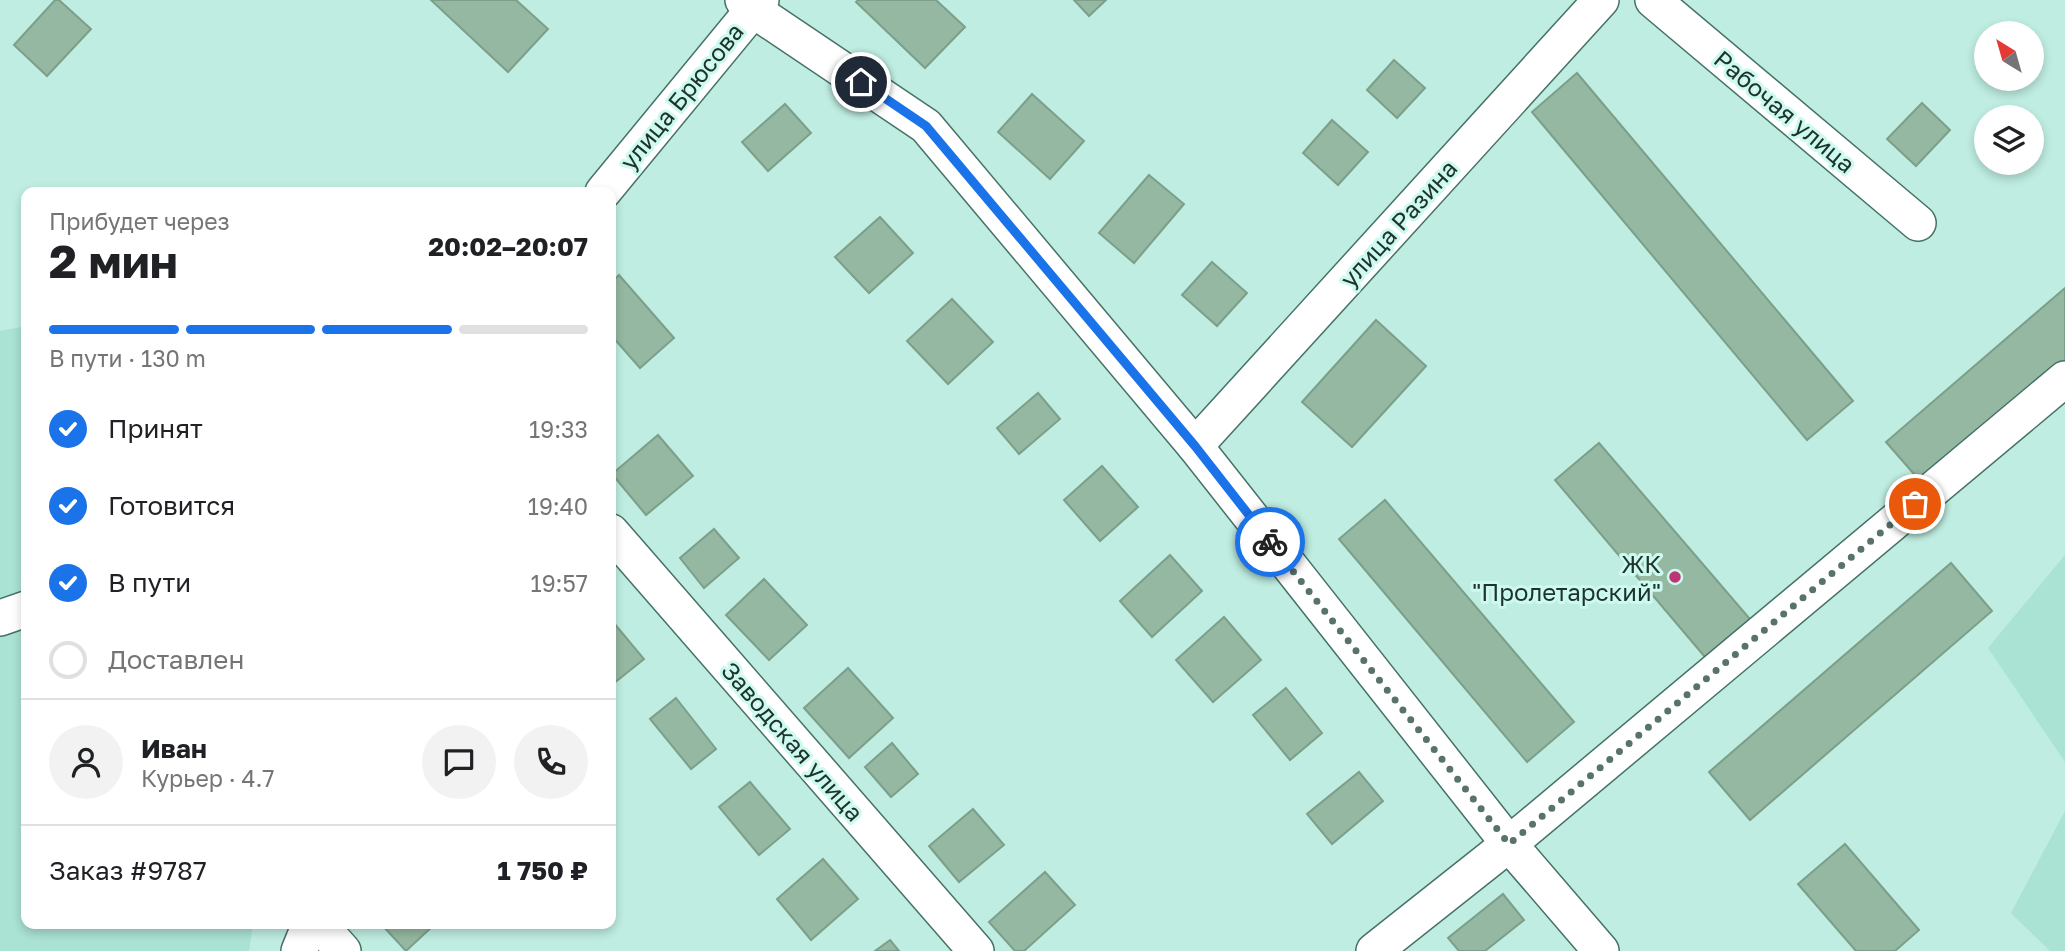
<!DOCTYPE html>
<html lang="ru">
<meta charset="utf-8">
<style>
body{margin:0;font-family:"Golos Text",sans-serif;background:#f2f2f2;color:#202124;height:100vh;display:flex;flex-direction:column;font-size:26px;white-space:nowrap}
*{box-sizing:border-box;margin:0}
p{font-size:23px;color:#757577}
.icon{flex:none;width:38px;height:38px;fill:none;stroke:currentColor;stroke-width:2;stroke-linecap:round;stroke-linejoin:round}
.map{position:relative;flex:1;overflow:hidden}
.side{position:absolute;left:21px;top:187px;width:595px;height:742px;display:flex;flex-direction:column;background:#fff;border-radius:14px;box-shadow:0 4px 10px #0003}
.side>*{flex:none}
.needle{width:46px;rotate:323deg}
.tools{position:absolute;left:1974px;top:21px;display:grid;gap:14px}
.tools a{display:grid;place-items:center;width:70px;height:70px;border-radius:50%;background:#fff;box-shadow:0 4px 10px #0003;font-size:35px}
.pin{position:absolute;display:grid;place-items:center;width:60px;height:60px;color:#fff;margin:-30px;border:4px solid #fff;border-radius:50%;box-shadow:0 2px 7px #0007}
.courier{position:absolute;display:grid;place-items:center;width:70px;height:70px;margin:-35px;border:5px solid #1a73e8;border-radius:50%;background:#fff;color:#222;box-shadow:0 2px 9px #0007}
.headline em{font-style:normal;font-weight:700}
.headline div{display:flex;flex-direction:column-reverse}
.headline{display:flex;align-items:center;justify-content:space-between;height:119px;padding:0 28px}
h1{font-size:46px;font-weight:700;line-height:52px}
.bar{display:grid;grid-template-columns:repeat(4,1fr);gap:10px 7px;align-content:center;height:84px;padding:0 28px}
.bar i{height:9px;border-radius:5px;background:#e0e0e0}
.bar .current{background:#1a73e8}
.bar p{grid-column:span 4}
.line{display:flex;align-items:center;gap:18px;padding:0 28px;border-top:2px solid #e0e0e0}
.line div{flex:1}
.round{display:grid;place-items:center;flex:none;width:74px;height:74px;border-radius:37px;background:#f2f2f2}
ol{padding:0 28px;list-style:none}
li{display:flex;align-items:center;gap:21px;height:77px}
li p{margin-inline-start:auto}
li .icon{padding:7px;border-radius:50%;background:#1a73e8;color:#fff;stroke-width:4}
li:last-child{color:#757577}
li i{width:38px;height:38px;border:4px solid #e0e0e0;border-radius:50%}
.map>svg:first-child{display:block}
</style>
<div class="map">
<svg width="2065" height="951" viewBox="0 0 2065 951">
<rect width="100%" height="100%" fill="#bfede1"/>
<g fill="#aae2d3">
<path d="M26,326V924H253L249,951H0V331Z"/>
<path d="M2065,555V762L1988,648Z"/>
<path d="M2065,811V951H2050L2011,913Z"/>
</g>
<g fill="#94b8a1" stroke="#7c9f8a" stroke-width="2">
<path d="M55,0H59L91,29L47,76L14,45Z"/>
<path d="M431,0H516L548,29L508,72Z"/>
<path d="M858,0H936L965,27L925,68L856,2Z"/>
<path d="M1074,0H1106L1089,16Z"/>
<path d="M1394,60L1425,88L1397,118L1367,90Z"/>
<path d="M1577,73L1853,401L1807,440L1532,112Z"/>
<path d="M1032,94L1084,141L1050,179L998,132Z"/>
<path d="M1922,103L1950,130L1916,166L1887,139Z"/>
<path d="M785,104L811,133L768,171L742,142Z"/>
<path d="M1332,120L1368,152L1338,185L1303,153Z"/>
<path d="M1149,175L1184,204L1134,263L1099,233Z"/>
<path d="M880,217L913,253L869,293L835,257Z"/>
<path d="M1212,262L1247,293L1217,326L1182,295Z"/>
<path d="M619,275L674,338L640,368L611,335V283Z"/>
<path d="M2065,288V373L1928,490L1886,442Z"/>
<path d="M952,299L993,342L948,384L907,341Z"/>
<path d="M1376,320L1426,366L1352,447L1302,402Z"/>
<path d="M1038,393L1060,419L1019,454L997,428Z"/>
<path d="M658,435L693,476L646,515L612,474Z"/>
<path d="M1599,443L1761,632L1716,670L1555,480Z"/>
<path d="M1102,466L1138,507L1100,541L1064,500Z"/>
<path d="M1385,500L1574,722L1527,762L1339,539Z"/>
<path d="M714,529L739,558L704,588L680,558Z"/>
<path d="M1170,555L1202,591L1152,637L1120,601Z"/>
<path d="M1951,563L1992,611L1750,820L1709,772Z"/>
<path d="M764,579L807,625L769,660L726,615Z"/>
<path d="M1224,617L1261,660L1213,702L1176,660Z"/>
<path d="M613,622L644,659L613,684L611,682V624Z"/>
<path d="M848,668L893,718L849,758L804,708Z"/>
<path d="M1286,688L1322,733L1290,760L1253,715Z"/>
<path d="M676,698L716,749L691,769L650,719Z"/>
<path d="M892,743L918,774L891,797L865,767Z"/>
<path d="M1359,772L1383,801L1332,844L1307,814Z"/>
<path d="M750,782L790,829L759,855L719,807Z"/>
<path d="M973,809L1004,845L959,882L929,846Z"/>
<path d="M1845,844L1919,930L1895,951H1856L1798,884Z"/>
<path d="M823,859L858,899L811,940L777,899Z"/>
<path d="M1045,872L1075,905L1024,951H1015L989,922Z"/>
<path d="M1503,894L1524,920L1485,951H1459L1448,938Z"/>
<path d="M381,924H435L406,951Z"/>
<path d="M890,940L899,951H875Z"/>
</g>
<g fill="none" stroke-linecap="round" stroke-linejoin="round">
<defs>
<g id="minor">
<path d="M743,0L752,9L926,126L1195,446L1509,844L1601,951"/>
<path d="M1653,0L1918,223"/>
<path d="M603,192L761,0"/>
<path d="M1195,446L1601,0"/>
<path d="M611,532L976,951"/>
<path d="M0,618L26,609"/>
<path d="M319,924L343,951"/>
<path d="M299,951L310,924"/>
<path d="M1374,951L1509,844L2065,379"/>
</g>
</defs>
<use href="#minor" stroke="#467167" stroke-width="38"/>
<use href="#minor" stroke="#fff" stroke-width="35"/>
</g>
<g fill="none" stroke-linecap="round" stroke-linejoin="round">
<path stroke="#57736c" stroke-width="7" stroke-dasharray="0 12.6" d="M1270,542L1509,844L1915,504"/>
<path stroke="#1a73e8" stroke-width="9" d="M861,82L926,126L1195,446L1270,542"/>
</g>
<circle fill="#bd3572" stroke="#ccfaee" stroke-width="2.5" cx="1675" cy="577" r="7"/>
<g text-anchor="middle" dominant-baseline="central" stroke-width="6" stroke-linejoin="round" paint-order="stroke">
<g font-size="24" fill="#1f322d" stroke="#ccfaee">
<text transform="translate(681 96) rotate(-51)">улица Брюсова</text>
<text transform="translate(1785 111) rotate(40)">Рабочая улица</text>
<text transform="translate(1398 223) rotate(-48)">улица Разина</text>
<text transform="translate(793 741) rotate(49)">Заводская улица</text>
</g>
<g font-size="24" fill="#1f322d" stroke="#ccfaee" text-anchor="end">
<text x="1661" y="563">ЖК<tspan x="1661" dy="28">"Пролетарский"</tspan></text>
</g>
</g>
</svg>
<div class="tools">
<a><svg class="needle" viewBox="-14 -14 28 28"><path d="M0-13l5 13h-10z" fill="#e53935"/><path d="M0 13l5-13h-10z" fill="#757577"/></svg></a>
<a><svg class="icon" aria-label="layers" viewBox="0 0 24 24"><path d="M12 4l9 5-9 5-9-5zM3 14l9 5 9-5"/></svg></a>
</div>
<div class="pin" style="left:1915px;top:504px;background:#ea580c"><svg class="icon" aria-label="bag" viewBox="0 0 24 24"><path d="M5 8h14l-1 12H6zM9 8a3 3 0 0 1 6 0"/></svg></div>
<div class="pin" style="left:861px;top:82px;background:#1f2937"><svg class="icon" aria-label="home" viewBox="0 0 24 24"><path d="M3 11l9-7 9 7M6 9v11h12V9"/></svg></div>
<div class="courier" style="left:1270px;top:542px"><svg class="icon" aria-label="bike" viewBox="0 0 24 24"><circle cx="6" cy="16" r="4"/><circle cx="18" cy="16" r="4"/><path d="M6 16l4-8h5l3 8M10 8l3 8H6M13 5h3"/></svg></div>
<section class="side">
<div class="headline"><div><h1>2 мин</h1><p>Прибудет через</p></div><em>20:02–20:07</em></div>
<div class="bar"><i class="current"></i><i class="current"></i><i class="current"></i><i></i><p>В пути · 130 m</p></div>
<ol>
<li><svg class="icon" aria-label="check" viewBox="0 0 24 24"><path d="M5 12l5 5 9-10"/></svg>Принят<p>19:33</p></li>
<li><svg class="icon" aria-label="check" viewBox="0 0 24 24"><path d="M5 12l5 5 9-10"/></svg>Готовится<p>19:40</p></li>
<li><svg class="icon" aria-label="check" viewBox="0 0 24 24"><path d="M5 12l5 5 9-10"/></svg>В пути<p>19:57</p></li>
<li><i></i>Доставлен</li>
</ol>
<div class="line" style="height:126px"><a class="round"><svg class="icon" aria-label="person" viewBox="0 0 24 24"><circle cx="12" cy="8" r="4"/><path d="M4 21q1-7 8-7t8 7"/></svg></a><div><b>Иван</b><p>Курьер · 4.7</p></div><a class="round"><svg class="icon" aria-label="chat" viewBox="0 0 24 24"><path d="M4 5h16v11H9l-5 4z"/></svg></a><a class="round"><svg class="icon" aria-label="phone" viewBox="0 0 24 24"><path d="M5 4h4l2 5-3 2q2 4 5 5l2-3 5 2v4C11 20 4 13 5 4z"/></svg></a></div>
<div class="line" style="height:91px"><div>Заказ #9787</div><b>1 750 ₽</b></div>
</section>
</div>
